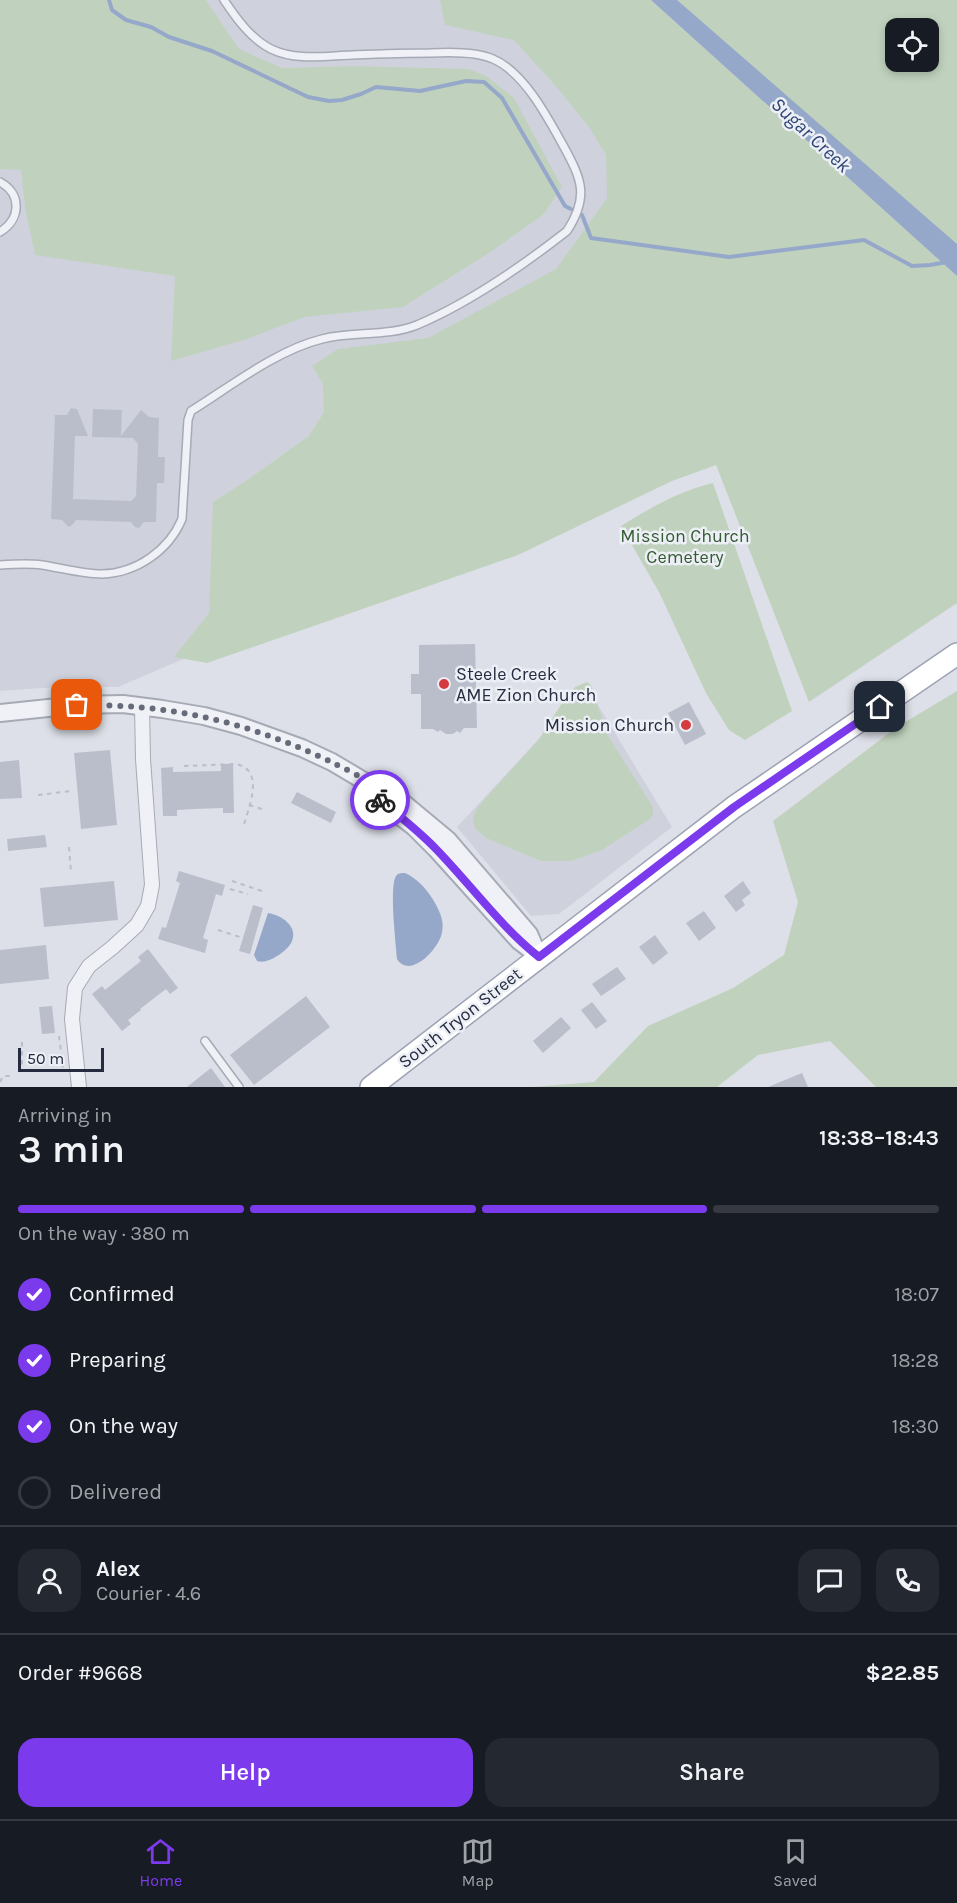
<!DOCTYPE html>
<meta charset="utf-8">
<style>
body{margin:0;font-family:Karla,sans-serif;background:#242831;color:#f1f3f6;height:100vh;display:flex;flex-direction:column;font-size:22px;white-space:nowrap}
*{box-sizing:border-box;margin:0}
p{font-size:20px;color:#9ea1a6}
.icon{flex:none;width:33px;height:33px;fill:none;stroke:currentColor;stroke-width:2;stroke-linecap:round;stroke-linejoin:round}
.map{position:relative;height:1087px;overflow:hidden}
.panel{display:flex;flex-direction:column;background:#171b24;flex:1}
.panel>*{flex:none}
.buttons{position:absolute;left:885px;top:18px;display:grid;gap:12px}
.buttons a{display:grid;place-items:center;width:54px;height:54px;border-radius:12px;background:#171b24;box-shadow:0 3px 9px #0003;font-size:30px}
.scale{position:absolute;left:18px;bottom:15px;width:86px;box-sizing:border-box;padding-left:6px;border:3px solid #262c3f;border-top:0;font-size:16px;line-height:21px;white-space:nowrap;color:#262c3f;-webkit-text-stroke:4px #eceff5;paint-order:stroke}
.pin{position:absolute;display:grid;place-items:center;width:51px;height:51px;color:#fff;margin:-26px;border-radius:12px;box-shadow:0 3px 9px #0006}
.courier{position:absolute;display:grid;place-items:center;width:60px;height:60px;margin:-30px;border:4px solid #7c3aed;border-radius:50%;background:#fff;color:#222;box-shadow:0 2px 8px #0007}
.summary em{font-style:normal;font-weight:600}
.summary div{display:flex;flex-direction:column-reverse}
.summary{display:flex;align-items:center;justify-content:space-between;height:102px;padding:0 18px}
h1{font-size:39px;font-weight:600;line-height:45px}
.bar{display:grid;grid-template-columns:repeat(4,1fr);gap:9px 6px;align-content:center;height:72px;padding:0 18px}
.bar i{height:8px;border-radius:4px;background:#363941}
.bar .selected{background:#7c3aed}
.bar p{grid-column:span 4}
.line{display:flex;align-items:center;gap:15px;padding:0 18px;border-top:2px solid #363941}
.line div{flex:1}
.round{display:grid;place-items:center;flex:none;width:63px;height:63px;border-radius:18px;background:#242831}
ol{padding:0 18px;list-style:none}
li{display:flex;align-items:center;gap:18px;height:66px}
li p{margin-inline-start:auto}
li .icon{padding:6px;border-radius:50%;background:#7c3aed;color:#fff;stroke-width:4}
li:last-child{color:#9ea1a6}
li i{width:33px;height:33px;border:3px solid #363941;border-radius:50%}
.cta{display:flex;gap:12px;margin-top:auto;padding:12px 18px}
.cta a{flex:1;height:69px;border-radius:18px;background:#7c3aed;color:#fff;font-size:24px;font-weight:600;line-height:69px;text-align:center}
.cta a+a{background:#242831;color:#f1f3f6}
.tab-bar{display:flex;justify-content:space-around;align-items:center;height:84px;border-top:2px solid #363941;background:#171b24;font-size:16px;color:#9ea1a6}
.tab-bar a{display:grid;justify-items:center;gap:3px}
.tab-bar .selected{color:#7c3aed}
.map>svg:first-child{display:block}
</style>
<div class="map">
<svg width="957" height="1087" viewBox="0 0 957 1087">
<rect width="100%" height="100%" fill="#dde0e8"/>
<g fill="#cfd2dd">
<path d="M0,0H660L957,270V360L788,400L118,687H57L0,691Z"/>
<path d="M587,687L672,827L559,914L531,916L457,827Z"/>
</g>
<g fill="#c0d2be" fill-rule="evenodd">
<path d="M0,0H206L239,49L282,68L352,66L469,69L486,76L514,98L562,187L544,214L492,251L403,307L304,317L247,339L171,361L175,276L35,255L25,207L21,170L0,169Z"/>
<path d="M440,0H651L957,276V603L809,702L716,465L672,481L518,555L207,663L174,657L209,613L213,502L243,483L309,436L324,412L323,384L312,366L338,349L428,338L556,269L607,198L606,155L589,127L554,84L514,40L445,25Z"/>
<path d="M664,0H957V270ZM896,28H928V62H896Z"/>
<path d="M713,483L792,711L745,740L729,730L706,693L659,592L621,526C650,508 679,491 713,483Z"/>
<path d="M587,682L591,685L608,736L653,807V814L650,819L602,850L571,861H541L486,838L475,828L473,818L477,808L539,739L566,697L575,687Z"/>
<path d="M957,691V1087H876L830,1041L758,1055L717,1087H533L594,1082L648,1026L733,988L784,955L798,902L773,821L897,727Z"/>
</g>
<g fill="#96a8ca">
<path d="M651,0H677L942,231L957,244V276Z"/>
<path d="M405,873C416,878 425,887 432,898C438,908 445,920 442,932C440,948 410,980 397,959C396,945 389,886 396,876C398,873 401,873 405,873Z"/>
<path d="M268,913C281,915 298,926 292,941C288,951 267,965 257,961L254,955Z"/>
</g>
<g fill="none" stroke-linecap="round" stroke-linejoin="round">
<g stroke="#96a8ca" stroke-width="4">
<path d="M109,0L112,10L126,20L151,27L169,37L212,51L308,97L329,101L342,100L361,94L376,87L420,91L466,81L484,82L502,98L565,206L571,209"/>
<path d="M582,215L591,238L729,257L864,240L912,266L930,265L947,262"/>
</g>
</g>
<g fill="#babecb">
<path d="M71,408L77,409L88,436H75L73,499L131,501L136,496L138,444L133,438L92,437L93,409L122,410L121,436L141,410L149,417L159,418L158,457H165L164,483H157L156,522H144L139,528L135,527L131,522L76,520L73,524L69,527L62,520L51,519L55,415H67Z"/>
<path d="M475,644L477,728H464L460,733L457,731L453,734H446L440,730L438,732L433,729H421V694H411V674H419V645Z"/>
<path d="M689,702L706,734L685,745L668,713Z"/>
<path d="M110,750L117,825L81,829L74,753Z"/>
<path d="M19,760L22,798L0,799V762Z"/>
<path d="M221,764H233L234,813H223V808L193,809L177,810V816H163L161,768L173,767V772L221,771Z"/>
<path d="M297,792L336,812L331,823L291,803Z"/>
<path d="M45,835L47,847L8,851L7,839Z"/>
<path d="M179,871L225,885L222,896L216,894L203,938L208,940L205,953L158,939L162,927L166,928L180,883L176,881Z"/>
<path d="M114,881L118,920L44,927L40,888Z"/>
<path d="M743,881L751,893L742,900L745,905L736,912L724,896Z"/>
<path d="M253,905L263,908L250,954L239,951Z"/>
<path d="M704,911L716,928L699,941L686,923Z"/>
<path d="M655,935L668,953L653,965L639,947Z"/>
<path d="M46,945L49,979L0,984V950Z"/>
<path d="M148,949L178,988L170,994L166,989L140,1009L141,1010L128,1020L131,1024L122,1031L92,994L102,986L105,990L141,961L138,957Z"/>
<path d="M617,967L626,979L601,996L592,984Z"/>
<path d="M306,996L330,1027L254,1085L230,1055Z"/>
<path d="M592,1002L607,1021L596,1029L581,1010Z"/>
<path d="M52,1006L55,1033L42,1034L39,1007Z"/>
<path d="M561,1017L571,1028L543,1053L533,1041Z"/>
<path d="M211,1068L225,1087H187Z"/>
<path d="M802,1073L808,1087H768Z"/>
</g>
<g fill="none" stroke-linecap="round" stroke-linejoin="round">
<defs>
<g id="service">
<path d="M0,182C22,194 21,219 0,232"/>
<path d="M0,565C14,564 28,563 42,565C62,568 82,574 102,574C137,573 169,550 182,519L188,420L191,411C231,386 277,350 322,339C353,331 387,337 417,325C471,302 521,267 567,231C589,197 582,180 564,147C548,118 524,72 493,59C476,51 448,52 430,53C404,53 378,54 352,55C324,56 296,61 271,49C251,39 236,18 224,0"/>
<path d="M205,1041L239,1087"/>
</g>
<path id="minor" d="M79,1087L72,1019L75,988L89,966L113,947L137,925L148,906L152,885L143,759L142,706"/>
<g id="tertiary">
<path d="M0,713L77,705L123,704L162,709L204,716L241,726L302,748L332,762L374,787L389,791L448,840L529,934L539,957"/>
<path d="M374,787L380,801L414,827L436,849L519,941L536,954"/>
</g>
<path id="primary" d="M371,1087L734,807L957,654"/>
</defs>
<use href="#service" stroke="#a6aab5" stroke-width="10"/>
<use href="#minor" stroke="#a6aab5" stroke-width="16"/>
<use href="#tertiary" stroke="#a6aab5" stroke-width="20"/>
<use href="#primary" stroke="#9ca2b4" stroke-width="24"/>
<g stroke="#bbbec6" stroke-width="2" stroke-dasharray="4.5 4.5" stroke-linecap="butt">
<path d="M184,766L236,764C266,770 248,809 243,828"/>
<path d="M38,795L71,791"/>
<path d="M249,805L265,810"/>
<path d="M69,847L71,872"/>
<path d="M232,881L265,892"/>
<path d="M230,889L248,894"/>
<path d="M218,930L243,938"/>
<path d="M59,1036L63,1068"/>
<path d="M22,1042V1068"/>
<path d="M0,1082L3,1076H12"/>
</g>
<use href="#service" stroke="#f0f1f6" stroke-width="7"/>
<use href="#minor" stroke="#f0f1f6" stroke-width="14"/>
<use href="#tertiary" stroke="#f0f1f6" stroke-width="16"/>
<use href="#primary" stroke="#fff" stroke-width="21"/>
</g>
<g fill="none" stroke-linecap="round" stroke-linejoin="round">
<path stroke="#666b7a" stroke-width="6" stroke-dasharray="0 10.8" d="M77,705C168,704 240,720 323,758C333,763 368,779 375,787C377,791 378,797 380,800"/>
<path stroke="#7c3aed" stroke-width="8" d="M380,800C399,816 419,831 436,849C471,885 500,926 539,957L734,807L880,707"/>
</g>
<g fill="#d53a3e" stroke="#eceff5" stroke-width="2">
<circle cx="444" cy="684" r="6"/>
<circle cx="686" cy="725" r="6"/>
</g>
<g text-anchor="middle" dominant-baseline="central" stroke-width="5" stroke-linejoin="round" paint-order="stroke">
<g font-size="18" fill="#355b32" stroke="#eceff5">
<text x="685" y="536">Mission Church<tspan x="685" dy="21">Cemetery</tspan></text>
</g>
<g font-size="18" fill="#262c3f" stroke="#eceff5" text-anchor="start">
<text x="456" y="674">Steele Creek<tspan x="456" dy="21">AME Zion Church</tspan></text>
<text x="674" y="725" text-anchor="end">Mission Church</text>
</g>
<g font-size="18" fill="#262c3f" stroke="#eceff5">
<text transform="translate(460 1018) rotate(-38)">South Tryon Street</text>
</g>
<g font-size="20" font-style="italic" fill="#2e4575" stroke="#eceff5">
<text transform="translate(811 135) rotate(43)">Sugar Creek</text>
</g>
</g>
</svg>
<div class="buttons">
<a><svg class="icon" aria-label="locate" viewBox="0 0 24 24"><circle cx="12" cy="12" r="6"/><path d="M12 2v4M12 18v4M2 12h4M18 12h4"/></svg></a>
</div>
<div class="scale">50 m</div>
<div class="pin" style="left:77px;top:705px;background:#ea580c"><svg class="icon" aria-label="bag" viewBox="0 0 24 24"><path d="M5 8h14l-1 12H6zM9 8a3 3 0 0 1 6 0"/></svg></div>
<div class="pin" style="left:880px;top:707px;background:#1f2937"><svg class="icon" aria-label="home" viewBox="0 0 24 24"><path d="M3 11l9-7 9 7M6 9v11h12V9"/></svg></div>
<div class="courier" style="left:380px;top:800px"><svg class="icon" aria-label="bike" viewBox="0 0 24 24"><circle cx="6" cy="16" r="4"/><circle cx="18" cy="16" r="4"/><path d="M6 16l4-8h5l3 8M10 8l3 8H6M13 5h3"/></svg></div>
</div>
<section class="panel">
<div class="summary"><div><h1>3 min</h1><p>Arriving in</p></div><em>18:38–18:43</em></div>
<div class="bar"><i class="selected"></i><i class="selected"></i><i class="selected"></i><i></i><p>On the way · 380 m</p></div>
<ol>
<li><svg class="icon" aria-label="check" viewBox="0 0 24 24"><path d="M5 12l5 5 9-10"/></svg>Confirmed<p>18:07</p></li>
<li><svg class="icon" aria-label="check" viewBox="0 0 24 24"><path d="M5 12l5 5 9-10"/></svg>Preparing<p>18:28</p></li>
<li><svg class="icon" aria-label="check" viewBox="0 0 24 24"><path d="M5 12l5 5 9-10"/></svg>On the way<p>18:30</p></li>
<li><i></i>Delivered</li>
</ol>
<div class="line" style="height:108px"><a class="round"><svg class="icon" aria-label="person" viewBox="0 0 24 24"><circle cx="12" cy="8" r="4"/><path d="M4 21q1-7 8-7t8 7"/></svg></a><div><b>Alex</b><p>Courier · 4.6</p></div><a class="round"><svg class="icon" aria-label="chat" viewBox="0 0 24 24"><path d="M4 5h16v11H9l-5 4z"/></svg></a><a class="round"><svg class="icon" aria-label="phone" viewBox="0 0 24 24"><path d="M5 4h4l2 5-3 2q2 4 5 5l2-3 5 2v4C11 20 4 13 5 4z"/></svg></a></div>
<div class="line" style="height:78px"><div>Order #9668</div><b>$22.85</b></div>
<div class="cta"><a>Help</a><a>Share</a></div>
</section>
<nav class="tab-bar">
<a class="selected"><svg class="icon" aria-label="home" viewBox="0 0 24 24"><path d="M3 11l9-7 9 7M6 9v11h12V9"/></svg>Home</a>
<a><svg class="icon" aria-label="map" viewBox="0 0 24 24"><path d="M3 6l6-2 6 2 6-2v14l-6 2-6-2-6 2zM9 4v14M15 6v14"/></svg>Map</a>
<a><svg class="icon" aria-label="saved" viewBox="0 0 24 24"><path d="M7 4h10v16l-5-4-5 4z"/></svg>Saved</a>
</nav>
